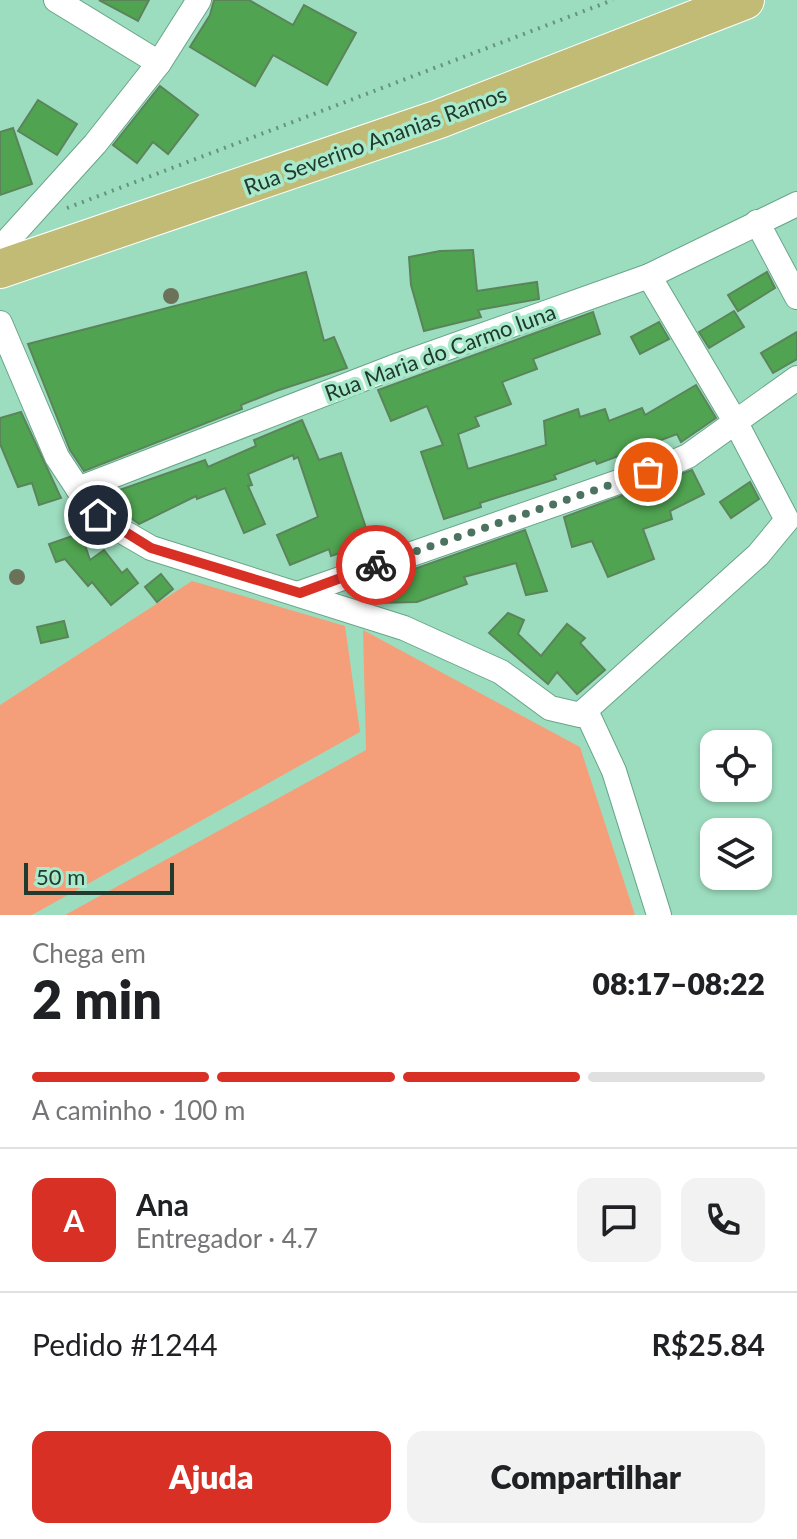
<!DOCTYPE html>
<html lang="pt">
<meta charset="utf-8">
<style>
body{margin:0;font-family:Lato,sans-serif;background:#f2f2f2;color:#202124;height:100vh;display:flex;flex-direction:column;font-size:30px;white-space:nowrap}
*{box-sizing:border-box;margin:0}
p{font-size:26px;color:#757577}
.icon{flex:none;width:44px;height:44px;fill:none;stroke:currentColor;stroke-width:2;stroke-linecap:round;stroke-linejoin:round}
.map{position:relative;height:915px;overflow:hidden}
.drawer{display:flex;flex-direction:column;background:#fff;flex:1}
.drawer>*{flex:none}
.buttons{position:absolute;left:700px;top:730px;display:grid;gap:16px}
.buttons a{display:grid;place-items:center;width:72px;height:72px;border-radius:16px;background:#fff;box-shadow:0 2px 6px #0004;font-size:40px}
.scale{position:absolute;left:24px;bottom:20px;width:150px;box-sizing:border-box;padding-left:8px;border:4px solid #203a2e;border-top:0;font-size:22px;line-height:28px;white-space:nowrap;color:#203a2e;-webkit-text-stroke:6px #aaeacc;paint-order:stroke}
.pin{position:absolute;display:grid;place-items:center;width:68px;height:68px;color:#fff;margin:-34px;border:4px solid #fff;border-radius:50%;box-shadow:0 2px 8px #0007}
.courier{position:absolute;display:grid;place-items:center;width:80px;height:80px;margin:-40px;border:6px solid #d93025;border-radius:50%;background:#fff;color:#222;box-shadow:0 2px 10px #0007}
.headline em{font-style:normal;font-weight:800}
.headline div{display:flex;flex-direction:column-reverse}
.headline{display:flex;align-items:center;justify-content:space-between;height:136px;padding:0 32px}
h1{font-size:52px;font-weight:800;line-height:60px}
.bar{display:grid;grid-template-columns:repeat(4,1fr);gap:12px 8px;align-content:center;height:96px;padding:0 32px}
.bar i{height:10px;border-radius:6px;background:#e0e0e0}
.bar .on{background:#d93025}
.bar p{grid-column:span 4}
.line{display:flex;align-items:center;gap:20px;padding:0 32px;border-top:2px solid #e0e0e0}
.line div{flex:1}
.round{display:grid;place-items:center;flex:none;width:84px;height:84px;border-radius:16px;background:#f2f2f2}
.button{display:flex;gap:16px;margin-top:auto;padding:16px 32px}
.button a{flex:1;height:92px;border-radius:16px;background:#d93025;color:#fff;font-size:32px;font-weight:800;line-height:92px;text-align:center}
.button a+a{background:#f2f2f2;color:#202124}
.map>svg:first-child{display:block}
</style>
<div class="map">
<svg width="797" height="915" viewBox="0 0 797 915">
<rect width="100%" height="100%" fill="#9dddbf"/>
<g fill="#f49f7a">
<path d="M192,581L345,626L360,732L32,915H0V705Z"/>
<path d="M363,630L580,747L635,915H65L366,750Z"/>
</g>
<g fill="#50a451" stroke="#5b845b" stroke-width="2">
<path d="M99,0H149L138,21Z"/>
<path d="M214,0H249L293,25L304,5L356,33L327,85L273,55L255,86L190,47L210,15Z"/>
<path d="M160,86L198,115L168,154L153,142L137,163L113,145Z"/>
<path d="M38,100L77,124L57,155L18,131Z"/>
<path d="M13,128L32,184L0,195V132Z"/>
<path d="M473,250L477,291L537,282L539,299L478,310L481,317L424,331L411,285L409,257L440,251Z"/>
<path d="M306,272L324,341L334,337L347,368L276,391L241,405L242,409L84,471L70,450L28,344Z"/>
<path d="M767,272L775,288L738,311L728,295Z"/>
<path d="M734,311L744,327L709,348L699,332Z"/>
<path d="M593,312L600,334L533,359L537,369L502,382L511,404L475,417L479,426L458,434L468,469L546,445L544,421L578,409L580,417L605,409L609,421L642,408L645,415L696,385L716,418L681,442L677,434L597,464L595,460L554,475L556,479L480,503L481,507L444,519L421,452L443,445L427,406L391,421L378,390Z"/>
<path d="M659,322L669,339L640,354L631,337Z"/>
<path d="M797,332V359L773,373L761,353Z"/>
<path d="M21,412L61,498L39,505L32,483L18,487L0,444V418Z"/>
<path d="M302,420L319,460L341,453L371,543L331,556L329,549L290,565L277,535L318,517L298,457L294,459L293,455L248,474L252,485L248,486L265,524L244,533L225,488L197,499L196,496L139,524L102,496L205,460L208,467L256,446L254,440Z"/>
<path d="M692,470L704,494L670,511L672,519L643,529L654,559L608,577L592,541L572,547L564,517Z"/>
<path d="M750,482L759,499L731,518L720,502Z"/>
<path d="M525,530L547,591L526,595L516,563L464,577L467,584L417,602L374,603L363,599V587Z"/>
<path d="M81,533L90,560L104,550L122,573L127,569L138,583L111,605L92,582L88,586L65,559L56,562L49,544Z"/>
<path d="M161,574L173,589L157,602L145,587Z"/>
<path d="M508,613L524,620L518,634L541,656L567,624L585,638L580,643L605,670L577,694L557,672L548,684L489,633Z"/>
<path d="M64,621L68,637L41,643L37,627Z"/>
</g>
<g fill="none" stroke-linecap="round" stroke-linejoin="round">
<defs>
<g id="street">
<path d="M56,0L159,63"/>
<path d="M757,222L797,297"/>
<path d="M0,249L95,144L159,63L199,0"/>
<path d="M0,323L57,457L88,504L113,526L151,548L404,628L501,672L550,708L580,715L758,555L787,520L736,423L649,276"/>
<path d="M78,489L399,365L649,276L797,204"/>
<path d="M300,593L667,465L688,456L797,378"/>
<path d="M587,713L614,771L659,915"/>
</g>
<path id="primary" d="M0,269L439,119L745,0"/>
</defs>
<use href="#street" stroke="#67a589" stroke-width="26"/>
<use href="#primary" stroke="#fff" stroke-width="40"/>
<path stroke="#65947e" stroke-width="4" stroke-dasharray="2 6" stroke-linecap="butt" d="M67,208L613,0"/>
<use href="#street" stroke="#fff" stroke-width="24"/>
<use href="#primary" stroke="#c1bb76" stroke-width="38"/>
</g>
<g fill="#6c725a">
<circle cx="171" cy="296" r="8"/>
<circle cx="17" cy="577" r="8"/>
</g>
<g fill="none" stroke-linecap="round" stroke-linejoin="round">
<path stroke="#4c7361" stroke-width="8" stroke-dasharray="0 14.4" d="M376,565L648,472"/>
<path stroke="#d93025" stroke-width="10" d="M98,515L151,548L300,593L376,565"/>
</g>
<g text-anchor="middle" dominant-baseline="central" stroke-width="7" stroke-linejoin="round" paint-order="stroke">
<g font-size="22" fill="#203a2e" stroke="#aaeacc">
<text transform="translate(375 140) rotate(-20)">Rua Severino Ananias Ramos</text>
<text transform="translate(440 352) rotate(-20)">Rua Maria do Carmo luna</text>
</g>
</g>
</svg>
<div class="buttons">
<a><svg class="icon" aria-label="locate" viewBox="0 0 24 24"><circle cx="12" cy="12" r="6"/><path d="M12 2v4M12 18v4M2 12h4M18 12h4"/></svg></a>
<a><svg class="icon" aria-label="layers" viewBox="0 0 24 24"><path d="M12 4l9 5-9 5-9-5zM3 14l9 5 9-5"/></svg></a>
</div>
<div class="scale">50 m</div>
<div class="pin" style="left:648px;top:472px;background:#ea580c"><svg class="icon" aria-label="bag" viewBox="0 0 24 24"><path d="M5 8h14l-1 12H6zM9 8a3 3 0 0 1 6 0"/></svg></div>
<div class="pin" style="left:98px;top:515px;background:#1f2937"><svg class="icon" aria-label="home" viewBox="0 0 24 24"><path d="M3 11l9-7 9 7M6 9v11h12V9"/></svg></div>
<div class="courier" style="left:376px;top:565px"><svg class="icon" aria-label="bike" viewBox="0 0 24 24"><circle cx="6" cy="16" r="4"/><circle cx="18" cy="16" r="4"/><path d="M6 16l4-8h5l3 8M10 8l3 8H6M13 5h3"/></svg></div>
</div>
<section class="drawer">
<div class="headline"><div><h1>2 min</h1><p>Chega em</p></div><em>08:17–08:22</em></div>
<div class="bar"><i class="on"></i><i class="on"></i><i class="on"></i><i></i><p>A caminho · 100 m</p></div>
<div class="line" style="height:144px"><b class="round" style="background:#d93025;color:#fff">A</b><div><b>Ana</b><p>Entregador · 4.7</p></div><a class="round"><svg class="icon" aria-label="chat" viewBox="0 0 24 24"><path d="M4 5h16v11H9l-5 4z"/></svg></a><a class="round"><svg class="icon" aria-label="phone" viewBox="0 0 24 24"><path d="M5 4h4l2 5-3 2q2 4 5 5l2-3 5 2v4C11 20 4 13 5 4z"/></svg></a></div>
<div class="line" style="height:104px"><div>Pedido #1244</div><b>R$25.84</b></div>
<div class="button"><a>Ajuda</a><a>Compartilhar</a></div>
</section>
